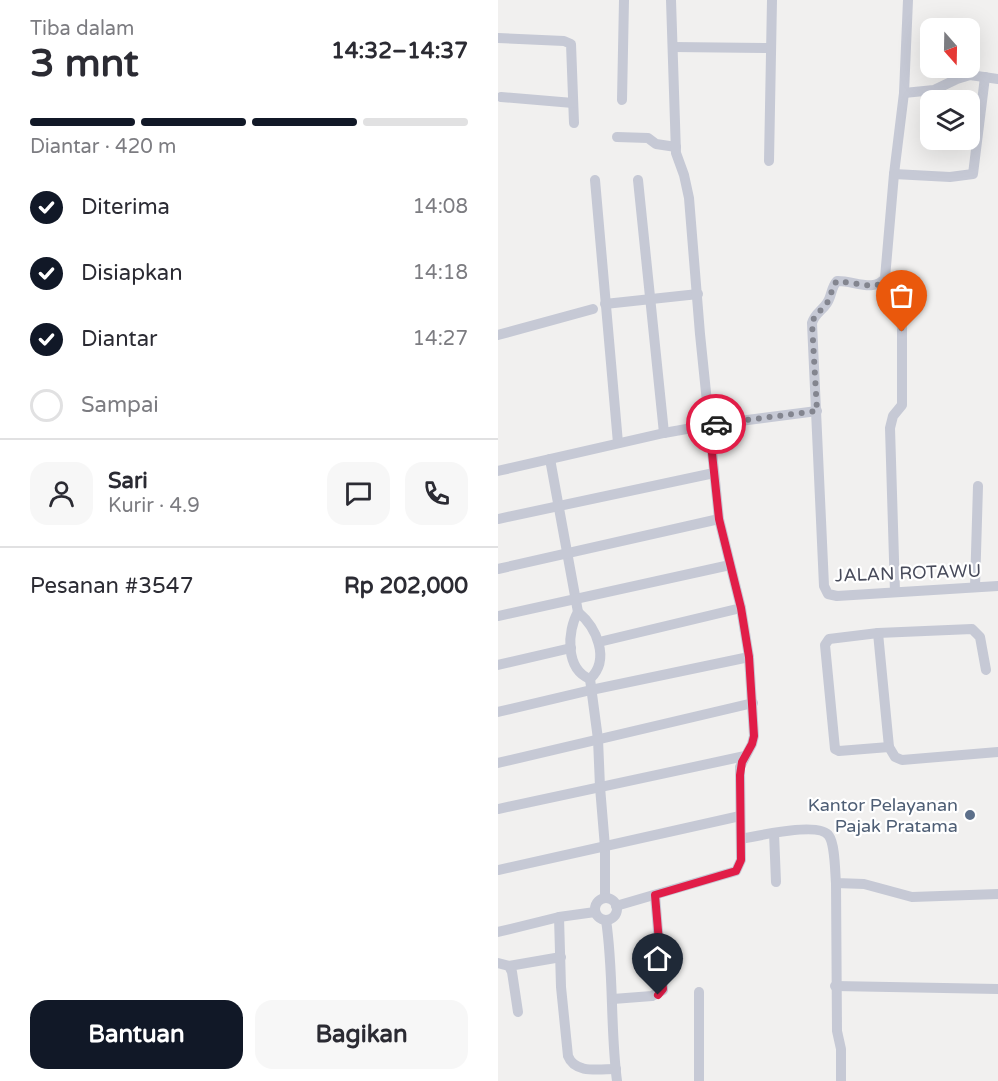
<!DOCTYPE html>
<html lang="id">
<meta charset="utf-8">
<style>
body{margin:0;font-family:"Varela Round",sans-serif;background:#f7f7f7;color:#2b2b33;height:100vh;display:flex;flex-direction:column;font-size:22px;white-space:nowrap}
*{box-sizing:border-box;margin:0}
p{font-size:20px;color:#7c7c81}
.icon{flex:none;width:33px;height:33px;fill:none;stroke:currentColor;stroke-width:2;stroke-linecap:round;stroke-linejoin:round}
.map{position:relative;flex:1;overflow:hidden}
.sheet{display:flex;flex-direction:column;background:#fff;width:498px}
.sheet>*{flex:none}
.needle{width:39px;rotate:160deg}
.fabs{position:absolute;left:422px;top:18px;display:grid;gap:12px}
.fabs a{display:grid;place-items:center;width:60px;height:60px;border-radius:12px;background:#fff;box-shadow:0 6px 24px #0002;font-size:30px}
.pin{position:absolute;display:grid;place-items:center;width:51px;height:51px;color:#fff;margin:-62px -26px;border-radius:50% 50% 50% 0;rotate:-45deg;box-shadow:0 0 6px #0007}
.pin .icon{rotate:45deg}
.courier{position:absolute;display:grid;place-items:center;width:60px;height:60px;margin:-30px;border:4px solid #e11d48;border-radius:50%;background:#fff;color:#222;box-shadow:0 2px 8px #0007}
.summary em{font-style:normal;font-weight:700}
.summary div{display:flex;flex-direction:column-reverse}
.summary{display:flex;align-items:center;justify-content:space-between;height:102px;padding:0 30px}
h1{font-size:39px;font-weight:700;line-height:45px}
.bar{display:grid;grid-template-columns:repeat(4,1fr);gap:9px 6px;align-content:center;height:72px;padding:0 30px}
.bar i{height:8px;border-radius:4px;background:#e1e1e2}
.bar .active{background:#111827}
.bar p{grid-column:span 4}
.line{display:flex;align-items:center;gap:15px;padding:0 30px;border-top:2px solid #e1e1e2}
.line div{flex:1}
.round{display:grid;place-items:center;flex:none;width:63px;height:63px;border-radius:18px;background:#f7f7f7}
ol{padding:0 30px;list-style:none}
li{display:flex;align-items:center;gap:18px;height:66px}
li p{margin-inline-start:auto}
li .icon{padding:6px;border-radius:50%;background:#111827;color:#fff;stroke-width:4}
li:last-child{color:#7c7c81}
li i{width:33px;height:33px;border:3px solid #e1e1e2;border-radius:50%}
.action{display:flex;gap:12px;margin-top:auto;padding:12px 30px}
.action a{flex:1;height:69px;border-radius:18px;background:#111827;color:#fff;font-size:24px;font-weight:700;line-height:69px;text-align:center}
.action a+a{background:#f7f7f7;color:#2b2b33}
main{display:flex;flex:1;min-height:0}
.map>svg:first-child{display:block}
</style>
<main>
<section class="sheet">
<div class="summary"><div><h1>3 mnt</h1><p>Tiba dalam</p></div><em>14:32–14:37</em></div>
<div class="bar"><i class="active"></i><i class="active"></i><i class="active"></i><i></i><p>Diantar · 420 m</p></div>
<ol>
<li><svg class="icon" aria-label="check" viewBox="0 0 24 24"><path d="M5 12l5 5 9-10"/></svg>Diterima<p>14:08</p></li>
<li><svg class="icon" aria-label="check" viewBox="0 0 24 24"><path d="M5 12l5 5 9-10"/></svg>Disiapkan<p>14:18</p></li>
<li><svg class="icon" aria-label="check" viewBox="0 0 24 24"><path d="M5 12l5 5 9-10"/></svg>Diantar<p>14:27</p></li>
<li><i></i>Sampai</li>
</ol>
<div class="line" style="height:108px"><a class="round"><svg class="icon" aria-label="person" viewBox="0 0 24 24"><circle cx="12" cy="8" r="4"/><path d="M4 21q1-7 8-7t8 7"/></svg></a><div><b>Sari</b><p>Kurir · 4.9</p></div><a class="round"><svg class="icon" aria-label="chat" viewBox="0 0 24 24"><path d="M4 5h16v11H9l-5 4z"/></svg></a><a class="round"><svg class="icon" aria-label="phone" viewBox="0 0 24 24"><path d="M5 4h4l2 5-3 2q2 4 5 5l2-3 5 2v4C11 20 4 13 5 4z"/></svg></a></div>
<div class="line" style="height:78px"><div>Pesanan #3547</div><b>Rp 202,000</b></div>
<div class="action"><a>Bantuan</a><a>Bagikan</a></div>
</section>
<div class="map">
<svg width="500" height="1081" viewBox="0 0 500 1081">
<rect width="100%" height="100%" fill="#f1f0ef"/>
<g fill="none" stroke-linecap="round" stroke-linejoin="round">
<g stroke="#c6c9d5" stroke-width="10">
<path d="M410,0L406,93L396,174L387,278C377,293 354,280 339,281C333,287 334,296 329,303C324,311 317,313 314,323L326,586L330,594L339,596L500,586"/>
<path d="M0,38L66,41L73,44L76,123"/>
<path d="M175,47L273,48"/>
<path d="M406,93L436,90L459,79L472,75L500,79"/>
<path d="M3,97L75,103"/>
<path d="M124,100L126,0"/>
<path d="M119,137L150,138L158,144L178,147"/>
<path d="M271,161L274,0"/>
<path d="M396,174L452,177L475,174L487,77"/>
<path d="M97,180L120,443"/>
<path d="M140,180L166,433"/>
<path d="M382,284L394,298V309L402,318L404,328V405L395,416L392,428L397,592"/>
<path d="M107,304L200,294"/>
<path d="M0,335L95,309"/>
<path d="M52,459L80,612"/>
<path d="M0,471L166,433L211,425L319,411"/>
<path d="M0,519L216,473"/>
<path d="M0,569L221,519"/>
<path d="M477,587L480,486"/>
<path d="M80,612C98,627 113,659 92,679C67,669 69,631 80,612Z"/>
<path d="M0,616L232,565"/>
<path d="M380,633L391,747L397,757L404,760L500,752"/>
<path d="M101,642L243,608"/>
<path d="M0,665L73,648"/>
<path d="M92,679L100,739L102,787L107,847V898"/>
<path d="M0,712L93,690L251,657"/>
<path d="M391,747L341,751L337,749L327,645L331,639L380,633L474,629L482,637L488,670"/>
<path d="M0,763L255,703"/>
<path d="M0,809L247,756"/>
<path d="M276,833L278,882"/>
<path d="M243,839C260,836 322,821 331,836C337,844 337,872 338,883L366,884L414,897L500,894"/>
<path d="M0,870L242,816"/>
<path d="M338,883L339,1031L343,1049V1081"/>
<circle cx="108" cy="909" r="11"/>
<path d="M118,906L238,871L243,860L242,767L254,744L256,736L251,657L243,608L221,519L202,334L191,198L186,175L178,153L173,0"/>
<path d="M61,917L63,987L70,1056C77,1074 101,1069 118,1069"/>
<path d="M108,920C116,973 112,1028 119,1081"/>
<path d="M0,932L61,917L97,912"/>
<path d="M0,963L11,966L14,972L20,1012"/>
<path d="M11,966L63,957"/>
<path d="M337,986L500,989"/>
<path d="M201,992V1081"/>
<path d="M115,999L154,996L165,990L157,895"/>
</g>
</g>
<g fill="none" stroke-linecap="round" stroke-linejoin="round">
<path stroke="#83858f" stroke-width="6" stroke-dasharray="0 10.8" d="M218,424L319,411L314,323C317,313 324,311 329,303C334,296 333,287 339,281L375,286L382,284L394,298V309L402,318L404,332"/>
<path stroke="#e11d48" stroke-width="8" d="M160,995L165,989L157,895L238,871L243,860L242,775L244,762L254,744L256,736L251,657L243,608L221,519L211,425L218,424"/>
</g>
<circle fill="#5c6f8a" stroke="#fff" stroke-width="2" cx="472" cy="815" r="6"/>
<g text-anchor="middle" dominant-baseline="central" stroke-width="4.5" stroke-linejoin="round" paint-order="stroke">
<g font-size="18" fill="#484b5b" stroke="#fff">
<text transform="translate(410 573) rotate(-2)">JALAN ROTAWU</text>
</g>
<g font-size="18" fill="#4e5e75" stroke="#fff" text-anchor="end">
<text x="460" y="805">Kantor Pelayanan<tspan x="460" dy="21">Pajak Pratama</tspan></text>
</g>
</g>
</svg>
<div class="fabs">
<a><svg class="needle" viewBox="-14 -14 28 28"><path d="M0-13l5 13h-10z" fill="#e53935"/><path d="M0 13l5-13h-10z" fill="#7c7c81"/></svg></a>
<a><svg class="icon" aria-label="layers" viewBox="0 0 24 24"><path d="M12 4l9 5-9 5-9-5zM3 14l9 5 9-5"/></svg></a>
</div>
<div class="pin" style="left:404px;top:332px;background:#ea580c"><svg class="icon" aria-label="bag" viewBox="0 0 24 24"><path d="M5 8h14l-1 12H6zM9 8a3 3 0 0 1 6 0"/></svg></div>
<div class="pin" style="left:160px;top:995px;background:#1f2937"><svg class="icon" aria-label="home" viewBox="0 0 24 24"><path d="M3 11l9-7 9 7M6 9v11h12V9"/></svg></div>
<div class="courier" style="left:218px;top:424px"><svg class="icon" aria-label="car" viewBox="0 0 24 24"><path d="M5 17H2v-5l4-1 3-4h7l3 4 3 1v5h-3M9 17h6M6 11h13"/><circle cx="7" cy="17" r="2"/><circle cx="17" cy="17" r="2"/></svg></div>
</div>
</main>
